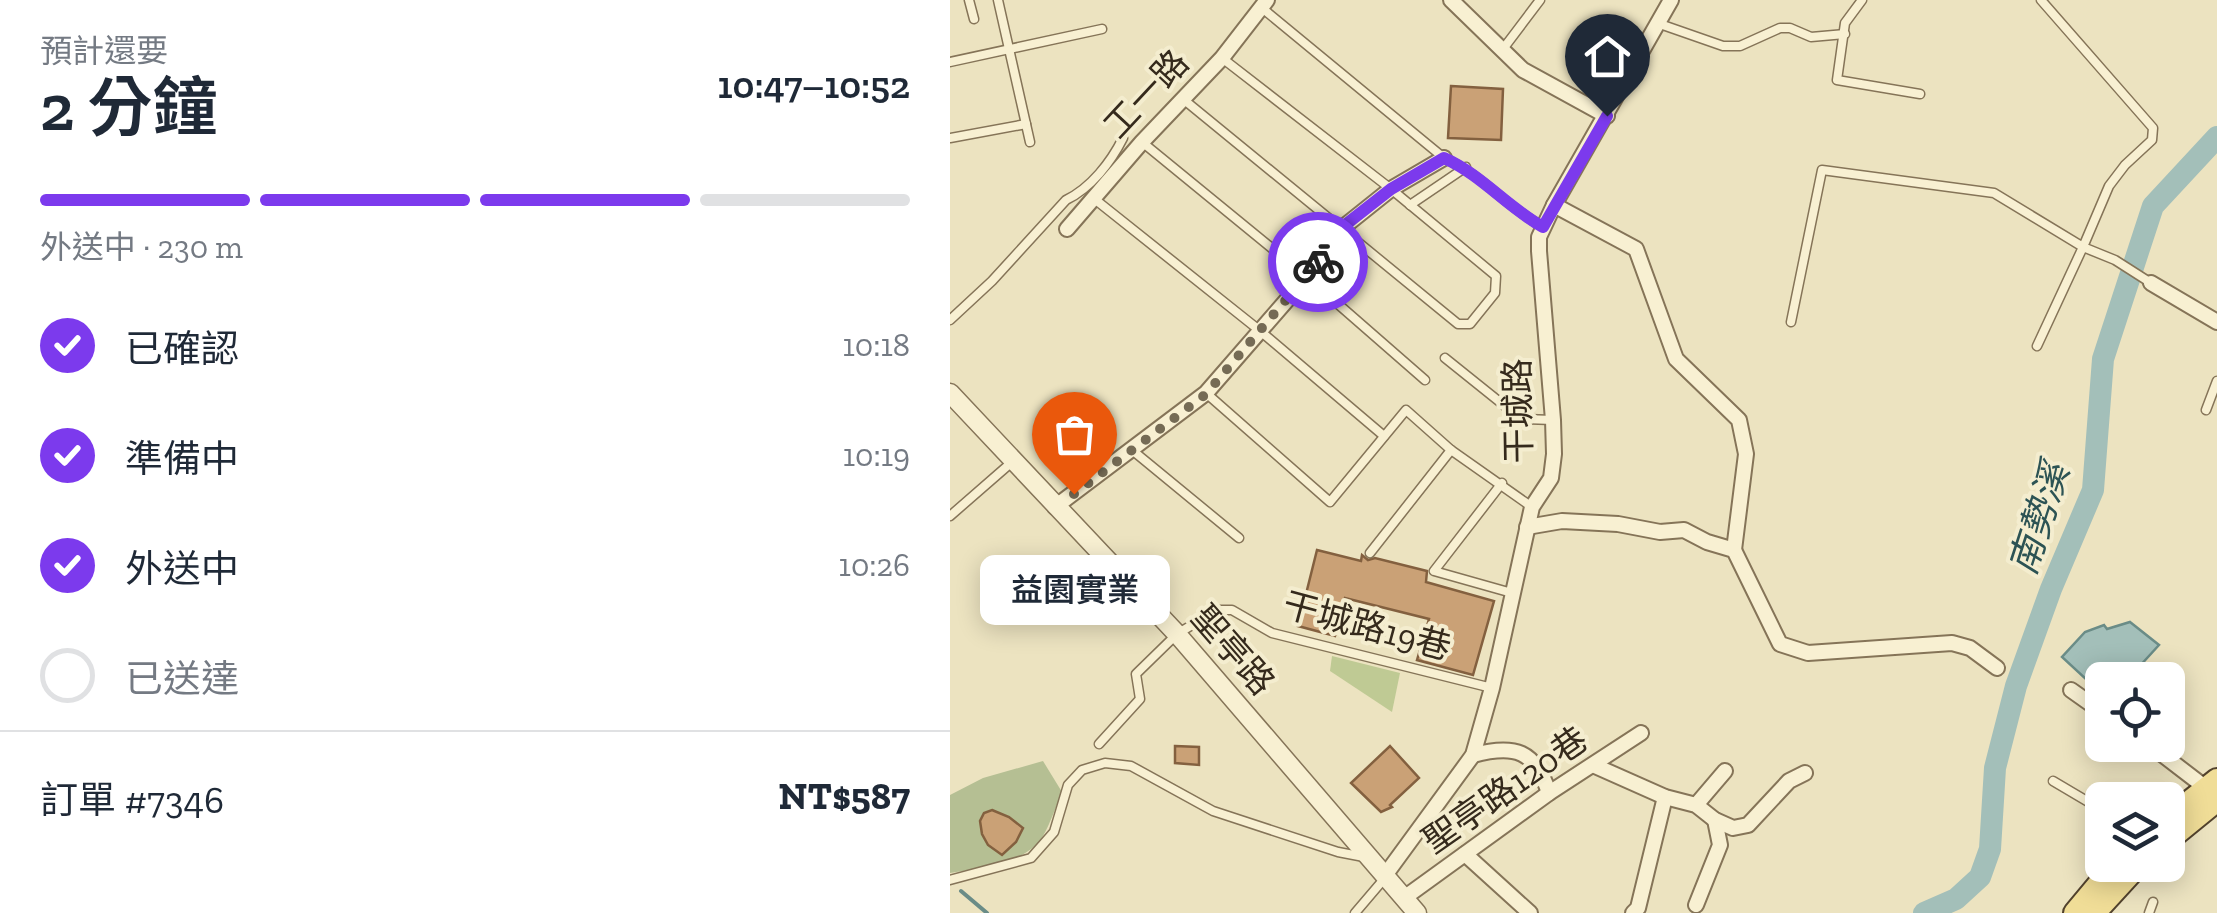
<!DOCTYPE html>
<html lang="zh-TW">
<meta charset="utf-8">
<style>
body{margin:0;font-family:"Zilla Slab","Noto Sans TC",serif;background:#f2f2f3;color:#1f2937;height:100vh;display:flex;flex-direction:column;font-size:38px;white-space:nowrap}
*{box-sizing:border-box;margin:0}
p{font-size:32px;color:#747a83}
.icon{flex:none;width:55px;height:55px;fill:none;stroke:currentColor;stroke-width:2;stroke-linecap:round;stroke-linejoin:round}
.map{position:relative;flex:1;overflow:hidden}
.details{display:flex;flex-direction:column;background:#fff;width:950px}
.details>*{flex:none}
.tools{position:absolute;left:1135px;top:662px;display:grid;gap:20px}
.tools a{display:grid;place-items:center;width:100px;height:100px;border-radius:15px;background:#fff;box-shadow:0 5px 25px #0003;font-size:50px}
.pin{position:absolute;display:grid;place-items:center;width:85px;height:85px;color:#fff;margin:-102px -42px;border-radius:50% 50% 50% 0;rotate:-45deg;box-shadow:0 0 10px #0007}
.pin .icon{rotate:45deg}
.courier{position:absolute;display:grid;place-items:center;width:100px;height:100px;margin:-50px;border:8px solid #7c3aed;border-radius:50%;background:#fff;color:#222;box-shadow:0 2px 12px #0007}
.bubble{position:absolute;height:70px;border-radius:15px;background:#fff;box-shadow:0 5px 25px #0003;font-size:32px;font-weight:600;line-height:70px;text-align:center}
.overview em{font-style:normal;font-weight:600}
.overview div{display:flex;flex-direction:column-reverse}
.overview{display:flex;align-items:center;justify-content:space-between;height:170px;padding:0 40px}
h1{font-size:65px;font-weight:600;line-height:75px}
.bar{display:grid;grid-template-columns:repeat(4,1fr);gap:15px 10px;align-content:center;height:120px;padding:0 40px}
.bar i{height:12px;border-radius:8px;background:#e0e1e3}
.bar .selected{background:#7c3aed}
.bar p{grid-column:span 4}
.line{display:flex;align-items:center;gap:25px;padding:0 40px;border-top:2px solid #e0e1e3}
.line div{flex:1}
ol{padding:0 40px;list-style:none}
li{display:flex;align-items:center;gap:30px;height:110px}
li p{margin-inline-start:auto}
li .icon{padding:10px;border-radius:50%;background:#7c3aed;color:#fff;stroke-width:4}
li:last-child{color:#747a83}
li i{width:55px;height:55px;border:5px solid #e0e1e3;border-radius:50%}
main{display:flex;flex:1;min-height:0}
.map>svg:first-child{display:block}
</style>
<main>
<section class="details">
<div class="overview"><div><h1>2 分鐘</h1><p>預計還要</p></div><em>10:47–10:52</em></div>
<div class="bar"><i class="selected"></i><i class="selected"></i><i class="selected"></i><i></i><p>外送中 · 230 m</p></div>
<ol>
<li><svg class="icon" aria-label="check" viewBox="0 0 24 24"><path d="M5 12l5 5 9-10"/></svg>已確認<p>10:18</p></li>
<li><svg class="icon" aria-label="check" viewBox="0 0 24 24"><path d="M5 12l5 5 9-10"/></svg>準備中<p>10:19</p></li>
<li><svg class="icon" aria-label="check" viewBox="0 0 24 24"><path d="M5 12l5 5 9-10"/></svg>外送中<p>10:26</p></li>
<li><i></i>已送達</li>
</ol>
<div class="line" style="height:130px"><div>訂單 #7346</div><b>NT$587</b></div>
</section>
<div class="map">
<svg width="1267" height="913" viewBox="0 0 1267 913">
<rect width="100%" height="100%" fill="#ece3c0"/>
<path fill="#bfca94" d="M382,656L450,673L442,712L380,671Z"/>
<path fill="#b5bf93" d="M93,761L112,792C106,806 101,822 93,836C76,864 30,868 0,873V795L33,778Z"/>
<path fill="#a3bfb9" stroke="#6a8c87" stroke-width="2.5" d="M1180,622L1209,645L1177,680H1152V694L1112,657L1135,632L1154,625L1157,629Z"/>
<g fill="none" stroke-linecap="round" stroke-linejoin="round">
<path stroke="#6a8c87" stroke-width="4" d="M11,891L37,913"/>
<path stroke="#a3bfb9" stroke-width="22" d="M974,913L1006,899L1030,877L1040,849L1045,768L1066,686L1101,589L1143,490L1153,359L1203,206L1267,137"/>
</g>
<g fill="#caa176" stroke="#83603f" stroke-width="2.5">
<path d="M501,86L553,89L551,140L498,138Z"/>
<path d="M367,550L411,561L412,555L418,560L425,558L477,571L476,582L544,601L523,675L467,660L479,619L395,598L385,636L348,626Z"/>
<path d="M225,746L249,747V765L225,763Z"/>
<path d="M440,746L469,778L440,805L442,807L431,812L401,783Z"/>
<path d="M42,810L59,817L73,828L66,842L52,855L38,845L32,834L30,821L34,813Z"/>
</g>
<g fill="none" stroke-linecap="round" stroke-linejoin="round">
<defs>
<g id="service">
<path d="M19,0L24,19"/>
<path d="M48,0L80,142"/>
<path d="M912,0L895,23L887,80L970,94"/>
<path d="M1091,0L1203,128L1202,140L1175,165L1159,186L1133,247L1165,260L1201,283"/>
<path d="M312,8L494,158C532,175 557,207 593,227"/>
<path d="M707,23L773,46H790L830,28H840L861,37L895,34"/>
<path d="M553,49L590,0"/>
<path d="M0,62L152,29"/>
<path d="M233,99L508,324H520L545,293L546,276L441,189L272,58"/>
<path d="M0,138L76,124"/>
<path d="M192,142L357,277L475,380"/>
<path d="M142,197L309,330L434,436"/>
<path d="M460,205L516,167"/>
<path d="M0,320L42,281L116,200C141,188 161,162 173,138"/>
<path d="M841,322L872,170L1044,193L1133,247L1087,346"/>
<path d="M495,358L571,419L603,420"/>
<path d="M256,393L380,502L456,410L501,450L582,507"/>
<path d="M1256,410L1267,381"/>
<path d="M182,450L289,538"/>
<path d="M552,483L484,571L562,593"/>
<path d="M0,516L62,462"/>
<path d="M420,553L501,450"/>
<path d="M149,744L190,699L186,674L227,634L267,610H282L322,633L542,688"/>
<path d="M1103,781L1152,810"/>
<path d="M0,880L81,858L104,832L118,785L132,770L155,763L181,766L263,811L388,852L414,857"/>
<path d="M405,913L434,879"/>
<path d="M1199,913L1203,902"/>
</g>
<g id="minor">
<path d="M501,0L573,70L657,116"/>
<path d="M604,205L686,249L726,359L789,420L796,454L784,550"/>
<path d="M117,229L192,142L272,58L317,0"/>
<path d="M1201,283L1267,322"/>
<path d="M105,507L256,393L357,277L391,229L441,189L494,158"/>
<path d="M577,527L612,521L668,524L710,532L734,530L757,542L784,550L830,644L858,653L1002,643L1020,648L1047,668"/>
<path d="M1121,690L1152,712"/>
<path d="M1200,745L1256,788"/>
<path d="M523,755C565,744 585,750 599,793"/>
<path d="M643,765L715,797L746,805L765,820L783,828L798,825L839,781L855,773"/>
<path d="M746,805L775,771"/>
<path d="M515,854L580,913"/>
<path d="M436,874L523,755L542,688L582,507L601,478L604,454L603,420L589,251V237L604,205L721,0"/>
<path d="M454,898L599,793L691,733"/>
<path d="M746,905L770,845L765,820"/>
<path d="M683,913L688,908L715,797"/>
</g>
<path id="tertiary" d="M0,393L227,634L467,913"/>
<g id="primary">
<path d="M1218,819L1267,780"/>
<path d="M1218,840L1267,800"/>
<path d="M1125,913L1165,865"/>
<path d="M1144,913L1188,865"/>
</g>
</defs>
<use href="#service" stroke="#857458" stroke-width="11"/>
<use href="#minor" stroke="#857458" stroke-width="18"/>
<use href="#tertiary" stroke="#857458" stroke-width="21"/>
<use href="#primary" stroke="#52422d" stroke-width="26"/>
<use href="#service" stroke="#f8f0d2" stroke-width="8"/>
<use href="#minor" stroke="#f8f0d2" stroke-width="14"/>
<use href="#tertiary" stroke="#f8f0d2" stroke-width="18"/>
<use href="#primary" stroke="#f0dd97" stroke-width="22"/>
</g>
<g fill="none" stroke-linecap="round" stroke-linejoin="round">
<path stroke="#756b55" stroke-width="10" stroke-dasharray="0 18" d="M124,494L256,394L368,262"/>
<path stroke="#7c3aed" stroke-width="12" d="M368,262L390,229L441,189L494,158C532,175 557,207 593,227L657,116"/>
</g>
<g text-anchor="middle" dominant-baseline="central" stroke-width="8" stroke-linejoin="round" paint-order="stroke">
<g font-size="35" fill="#352a1c" stroke="#f4edcf">
<text transform="translate(196 94) rotate(-47)">工一路</text>
<text transform="translate(568 411) rotate(-91)">干城路</text>
<text transform="translate(417 626) rotate(15)">干城路19巷</text>
<text transform="translate(283 650) rotate(49)">聖亭路</text>
<text transform="translate(555 790) rotate(-35)">聖亭路120巷</text>
</g>
<g font-size="38" font-style="italic" fill="#2c5354" stroke="#f4edcf">
<text transform="translate(1089 519) rotate(-72)">南勢溪</text>
</g>
</g>
</svg>
<div class="tools">
<a><svg class="icon" aria-label="locate" viewBox="0 0 24 24"><circle cx="12" cy="12" r="6"/><path d="M12 2v4M12 18v4M2 12h4M18 12h4"/></svg></a>
<a><svg class="icon" aria-label="layers" viewBox="0 0 24 24"><path d="M12 4l9 5-9 5-9-5zM3 14l9 5 9-5"/></svg></a>
</div>
<div class="pin" style="left:124px;top:494px;background:#ea580c"><svg class="icon" aria-label="bag" viewBox="0 0 24 24"><path d="M5 8h14l-1 12H6zM9 8a3 3 0 0 1 6 0"/></svg></div>
<div class="pin" style="left:657px;top:116px;background:#1f2937"><svg class="icon" aria-label="home" viewBox="0 0 24 24"><path d="M3 11l9-7 9 7M6 9v11h12V9"/></svg></div>
<div class="courier" style="left:368px;top:262px"><svg class="icon" aria-label="bike" viewBox="0 0 24 24"><circle cx="6" cy="16" r="4"/><circle cx="18" cy="16" r="4"/><path d="M6 16l4-8h5l3 8M10 8l3 8H6M13 5h3"/></svg></div>
<div class="bubble" style="left:30px;top:555px;width:190px">益園實業</div>
</div>
</main>
